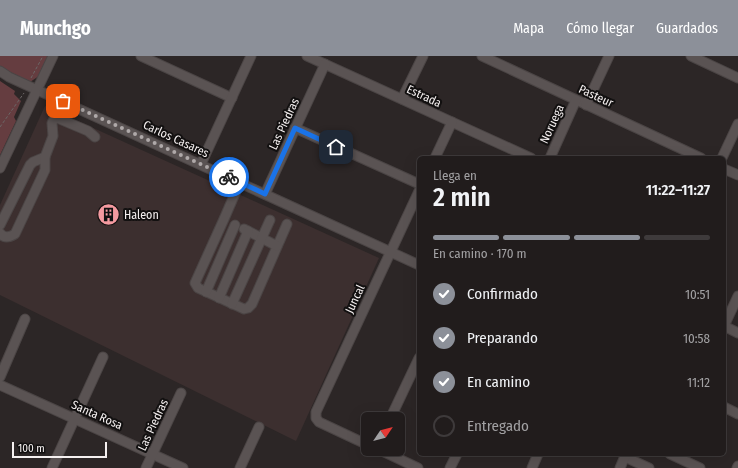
<!DOCTYPE html>
<html lang="es">
<meta charset="utf-8">
<style>
body{margin:0;font-family:"Fira Sans Condensed",sans-serif;background:#2d2929;color:#f1f3f6;height:100vh;display:flex;flex-direction:column;font-size:15px;white-space:nowrap}
*{box-sizing:border-box;margin:0}
p{font-size:13px;color:#a2a1a3}
.icon{flex:none;width:22px;height:22px;fill:none;stroke:currentColor;stroke-width:2;stroke-linecap:round;stroke-linejoin:round}
.map{position:relative;flex:1;overflow:hidden}
.drawer{position:absolute;left:417px;top:100px;width:309px;height:300px;display:flex;flex-direction:column;background:#211c1c;border-radius:6px;box-shadow:0 4px 16px #0002,0 0 0 1px #3e3a3b}
.drawer>*{flex:none}
.needle{width:26px;rotate:55deg}
.controls{position:absolute;left:361px;top:356px;display:grid;gap:8px}
.controls a{display:grid;place-items:center;width:44px;height:44px;border-radius:6px;background:#211c1c;box-shadow:0 4px 16px #0002,0 0 0 1px #3e3a3b;font-size:20px}
.scale{position:absolute;left:12px;bottom:10px;width:95px;box-sizing:border-box;padding-left:4px;border:2px solid #f5f0f0;border-top:0;font-size:11px;line-height:14px;white-space:nowrap;color:#f5f0f0;-webkit-text-stroke:3px #121010;paint-order:stroke}
.pin{position:absolute;display:grid;place-items:center;width:34px;height:34px;color:#fff;margin:-17px;border-radius:8px;box-shadow:0 2px 6px #0006}
.courier{position:absolute;display:grid;place-items:center;width:40px;height:40px;margin:-20px;border:3px solid #1a73e8;border-radius:50%;background:#fff;color:#222;box-shadow:0 1px 5px #0007}
.overview em{font-style:normal;font-weight:600}
.overview div{display:flex;flex-direction:column-reverse}
.overview{display:flex;align-items:center;justify-content:space-between;height:68px;padding:0 16px}
h1{font-size:26px;font-weight:600;line-height:30px}
.bar{display:grid;grid-template-columns:repeat(4,1fr);gap:6px 4px;align-content:center;height:48px;padding:0 16px}
.bar i{height:5px;border-radius:3px;background:#3e3a3b}
.bar .current{background:#8c9099}
.bar p{grid-column:span 4}
ol{padding:0 16px;list-style:none}
li{display:flex;align-items:center;gap:12px;height:44px}
li p{margin-inline-start:auto}
li .icon{padding:4px;border-radius:50%;background:#8c9099;color:#fff;stroke-width:4}
li:last-child{color:#a2a1a3}
li i{width:22px;height:22px;border:2px solid #3e3a3b;border-radius:50%}
header{display:flex;align-items:center;gap:24px;box-sizing:border-box;height:56px;padding:0 20px;background:#8c9099;color:#fff}
header strong{font-size:19px}
nav{display:flex;gap:22px;margin-inline-start:auto;font-size:14px}
.map>svg:first-child{display:block}
</style>
<header>
<strong>Munchgo</strong>
<nav><a>Mapa</a><a>Cómo llegar</a><a>Guardados</a></nav>
</header>
<div class="map">
<svg width="738" height="412" viewBox="0 0 738 412">
<rect width="100%" height="100%" fill="#2c2626"/>
<path fill="#3c2f2f" d="M45,50L379,202L296,385L0,239V149Z"/>
<g fill="#653d40">
<path d="M0,0H50L39,20L30,26L0,11Z"/>
<path d="M0,25L15,35L14,38L21,45L14,61L16,65L0,99Z"/>
</g>
<g fill="none" stroke-linecap="round" stroke-linejoin="round">
<defs>
<g id="minor">
<path d="M141,0L232,42"/>
<path d="M307,0L531,102"/>
<path d="M482,0L701,102"/>
<path d="M691,0L738,22"/>
<path d="M0,15L9,21L419,209"/>
<path d="M402,43L423,0"/>
<path d="M586,49L609,0"/>
<path d="M55,61L88,75L95,81"/>
<path d="M295,72L419,128"/>
<path d="M435,102L452,66"/>
<path d="M550,102L576,44"/>
<path d="M722,102L738,68"/>
<path d="M201,108L251,0"/>
<path d="M0,112L53,0"/>
<path d="M724,113L738,119"/>
<path d="M240,126L224,163L195,227L198,232L244,253L248,252L252,248L287,168"/>
<path d="M265,138L325,8"/>
<path d="M0,169L30,109L33,106L45,101"/>
<path d="M244,173L277,190"/>
<path d="M0,177C4,183 10,181 15,178L45,114V101L53,80L52,67L63,45"/>
<path d="M206,236L235,169"/>
<path d="M219,242L248,175"/>
<path d="M232,248L270,164"/>
<path d="M724,270L738,240"/>
<path d="M724,270L738,277"/>
<path d="M0,321L25,263"/>
<path d="M0,329L183,412"/>
<path d="M724,351L738,358"/>
<path d="M390,363L419,302"/>
<path d="M368,389L319,366L316,362V356L419,135"/>
<path d="M378,393L418,412"/>
<path d="M670,398L700,412"/>
<path d="M625,401L649,412"/>
<path d="M52,412L103,301"/>
<path d="M146,412L181,337"/>
<path d="M240,412L259,371"/>
<path d="M450,412L457,398"/>
<path d="M532,412L538,398"/>
<path d="M620,412L626,398"/>
<path d="M737,412L738,410"/>
</g>
</defs>
<use href="#minor" stroke="#4b4545" stroke-width="11"/>
<g stroke="#6c6767" stroke-width="1" stroke-dasharray="3 2" stroke-linecap="butt">
<path d="M31,22L43,0"/>
<path d="M0,71L24,37"/>
</g>
<use href="#minor" stroke="#5a5353" stroke-width="9"/>
</g>
<g fill="none" stroke-linecap="round" stroke-linejoin="round">
<path stroke="#afa9a9" stroke-width="4" stroke-dasharray="0 7.2" d="M63,45L229,121"/>
<path stroke="#1a73e8" stroke-width="5" d="M229,121L265,138L295,72L336,91"/>
</g>
<defs>
<symbol id="building-disc" viewBox="-11 -11 22 22"><circle r="9.5" fill="#f49aa0" stroke="#121010"/><path d="M-4-6H4V6H1V3H-1V6H-4ZM-2.5-4.3h1.7v1.8h-1.7ZM.8-4.3h1.7v1.8H.8ZM-2.5-1h1.7V.8h-1.7ZM.8-1h1.7V.8H.8Z" fill="#111"/></symbol>
</defs>
<g fill-rule="evenodd">
<use href="#building-disc" x="96" y="146" width="25" height="25"/>
</g>
<g text-anchor="middle" dominant-baseline="central" stroke-width="4" stroke-linejoin="round" paint-order="stroke">
<g font-size="12" fill="#f5f0f0" stroke="#121010">
<text transform="translate(424 40) rotate(25)">Estrada</text>
<text transform="translate(596 40) rotate(25)">Pasteur</text>
<text transform="translate(284 68) rotate(-65)">Las Piedras</text>
<text transform="translate(552 68) rotate(-65)">Noruega</text>
<text transform="translate(176 83) rotate(25)">Carlos Casares</text>
<text transform="translate(355 243) rotate(-65)">Juncal</text>
<text transform="translate(97 359) rotate(24)">Santa Rosa</text>
<text transform="translate(153 369) rotate(-65)">Las Piedras</text>
</g>
<g font-size="12" fill="#f5f0f0" stroke="#121010" text-anchor="start">
<text x="124" y="159">Haleon</text>
</g>
</g>
</svg>
<div class="controls">
<a><svg class="needle" viewBox="-14 -14 28 28"><path d="M0-13l5 13h-10z" fill="#e53935"/><path d="M0 13l5-13h-10z" fill="#a2a1a3"/></svg></a>
</div>
<div class="scale">100 m</div>
<div class="pin" style="left:63px;top:45px;background:#ea580c"><svg class="icon" aria-label="bag" viewBox="0 0 24 24"><path d="M5 8h14l-1 12H6zM9 8a3 3 0 0 1 6 0"/></svg></div>
<div class="pin" style="left:336px;top:91px;background:#1f2937"><svg class="icon" aria-label="home" viewBox="0 0 24 24"><path d="M3 11l9-7 9 7M6 9v11h12V9"/></svg></div>
<div class="courier" style="left:229px;top:121px"><svg class="icon" aria-label="bike" viewBox="0 0 24 24"><circle cx="6" cy="16" r="4"/><circle cx="18" cy="16" r="4"/><path d="M6 16l4-8h5l3 8M10 8l3 8H6M13 5h3"/></svg></div>
<section class="drawer">
<div class="overview"><div><h1>2 min</h1><p>Llega en</p></div><em>11:22–11:27</em></div>
<div class="bar"><i class="current"></i><i class="current"></i><i class="current"></i><i></i><p>En camino · 170 m</p></div>
<ol>
<li><svg class="icon" aria-label="check" viewBox="0 0 24 24"><path d="M5 12l5 5 9-10"/></svg>Confirmado<p>10:51</p></li>
<li><svg class="icon" aria-label="check" viewBox="0 0 24 24"><path d="M5 12l5 5 9-10"/></svg>Preparando<p>10:58</p></li>
<li><svg class="icon" aria-label="check" viewBox="0 0 24 24"><path d="M5 12l5 5 9-10"/></svg>En camino<p>11:12</p></li>
<li><i></i>Entregado</li>
</ol>
</section>
</div>
